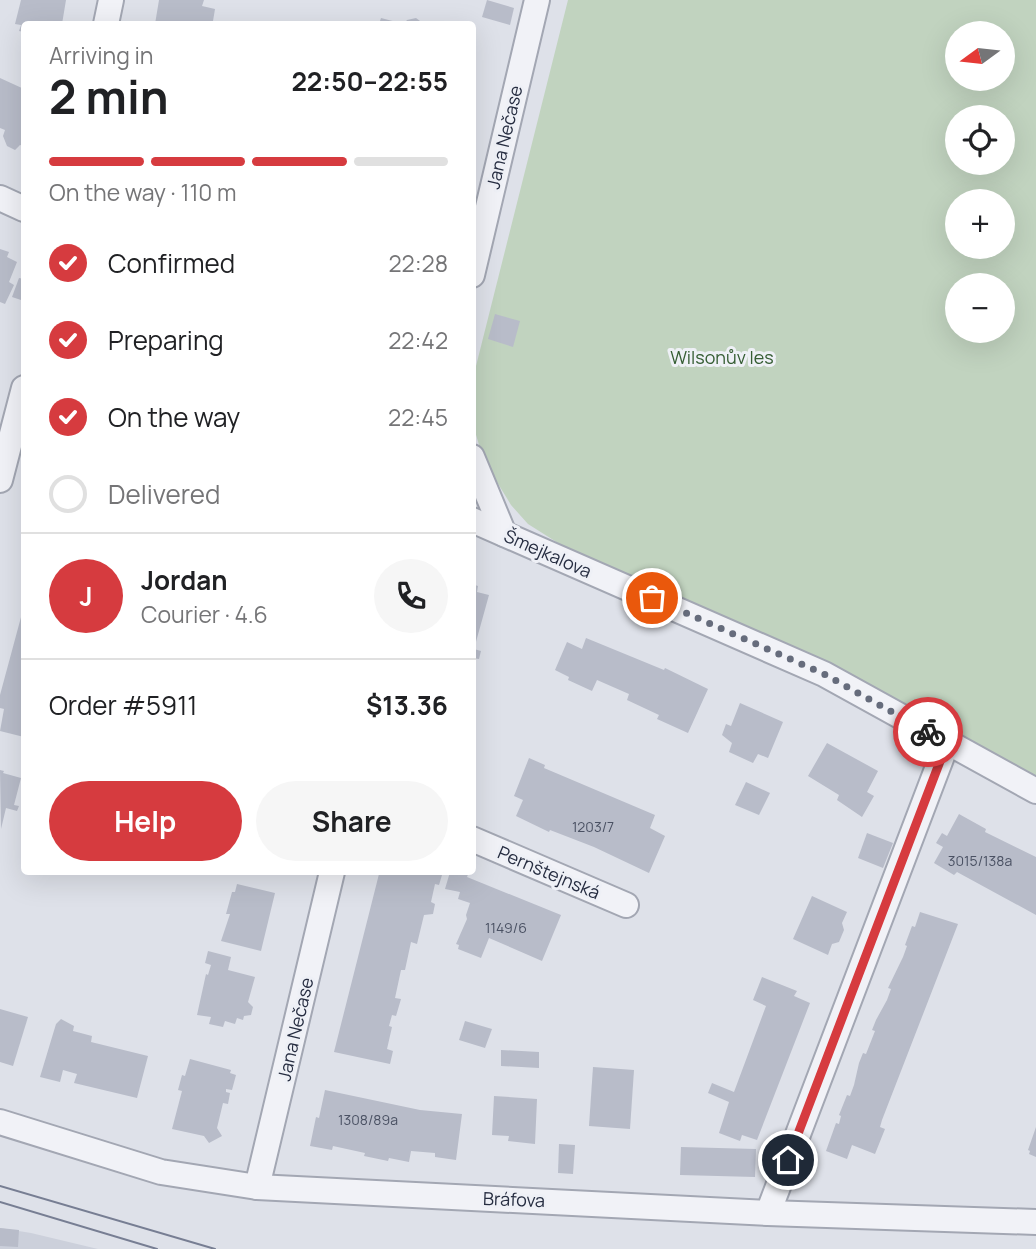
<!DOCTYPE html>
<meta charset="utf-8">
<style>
body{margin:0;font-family:Manrope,sans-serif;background:#f6f6f6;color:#202124;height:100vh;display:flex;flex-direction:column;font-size:26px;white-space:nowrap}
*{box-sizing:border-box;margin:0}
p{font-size:23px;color:#757577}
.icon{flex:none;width:38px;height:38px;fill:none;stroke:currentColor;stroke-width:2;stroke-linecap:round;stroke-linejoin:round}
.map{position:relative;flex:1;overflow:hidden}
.drawer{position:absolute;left:21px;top:21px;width:455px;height:854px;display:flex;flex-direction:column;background:#fff;border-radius:7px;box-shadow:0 7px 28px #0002}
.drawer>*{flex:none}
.needle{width:46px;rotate:255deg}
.tools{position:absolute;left:945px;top:21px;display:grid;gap:14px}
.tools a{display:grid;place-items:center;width:70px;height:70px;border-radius:50%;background:#fff;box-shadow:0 7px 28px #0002;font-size:35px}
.pin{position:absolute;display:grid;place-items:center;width:60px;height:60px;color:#fff;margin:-30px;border:4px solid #fff;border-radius:50%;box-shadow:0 2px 7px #0007}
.courier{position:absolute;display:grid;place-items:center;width:70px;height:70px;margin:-35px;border:5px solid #d63b3f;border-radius:50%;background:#fff;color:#222;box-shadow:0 2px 9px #0007}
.headline em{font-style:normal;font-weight:700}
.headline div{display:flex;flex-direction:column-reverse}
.headline{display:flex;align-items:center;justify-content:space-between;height:119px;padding:0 28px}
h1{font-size:46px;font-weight:700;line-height:52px}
.bar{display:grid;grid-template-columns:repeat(4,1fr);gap:10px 7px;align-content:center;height:84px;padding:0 28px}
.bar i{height:9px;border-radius:5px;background:#e0e0e0}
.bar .current{background:#d63b3f}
.bar p{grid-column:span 4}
.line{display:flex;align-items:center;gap:18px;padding:0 28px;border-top:2px solid #e0e0e0}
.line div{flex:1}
.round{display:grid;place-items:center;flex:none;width:74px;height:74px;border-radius:37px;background:#f6f6f6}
ol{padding:0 28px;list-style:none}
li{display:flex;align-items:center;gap:21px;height:77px}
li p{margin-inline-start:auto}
li .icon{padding:7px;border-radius:50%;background:#d63b3f;color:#fff;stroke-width:4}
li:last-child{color:#757577}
li i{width:38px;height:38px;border:4px solid #e0e0e0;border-radius:50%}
.button{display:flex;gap:14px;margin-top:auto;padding:14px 28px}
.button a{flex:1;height:80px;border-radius:42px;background:#d63b3f;color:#fff;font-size:28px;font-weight:700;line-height:80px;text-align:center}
.button a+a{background:#f6f6f6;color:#202124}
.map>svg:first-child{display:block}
</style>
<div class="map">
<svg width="1036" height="1249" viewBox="0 0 1036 1249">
<rect width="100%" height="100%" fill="#dee1e9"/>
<path fill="#ccd0db" d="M0,1228L31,1233L98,1249H0Z"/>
<path fill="#c1d3bf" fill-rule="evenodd" d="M568,0H1036V776L829,664L566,548L528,524L511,505L484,461L473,425V378ZM957,33H1003V79H957ZM957,117H1003V163H957ZM957,201H1003V247H957ZM957,285H1003V331H957Z"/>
<g fill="#b8bcc9">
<path d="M21,0H66L62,24H24V32L19,31L21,25L15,24Z"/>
<path d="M159,0H204L202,6L215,9L213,21L223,24H155Z"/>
<path d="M487,0L514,8L510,25L482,17Z"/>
<path d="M381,18L404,24L407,20L416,18L424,24H379Z"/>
<path d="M0,78L24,89V146L20,145L15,150L7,146L3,136L5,130L0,128Z"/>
<path d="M0,249L9,252L7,257L17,262L9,282L14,285L5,304L0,302Z"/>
<path d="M19,278L24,279V301L12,297Z"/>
<path d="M495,314L520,321L513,347L488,339Z"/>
<path d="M472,584L478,586L477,592L489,595L474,649L481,651L479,659L472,658Z"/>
<path d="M24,606V737L0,731L4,709L0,708V695Z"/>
<path d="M586,638L664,670L665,668L708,689L688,733L657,719L659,715L627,700L629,694L597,680L592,691L568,680L569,677L555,670L567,642L582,649Z"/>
<path d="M740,703L783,722L768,758L758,754L753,763L729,752L732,743L722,735L726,724L731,726Z"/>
<path d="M827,743L878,771L867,792L874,796L862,817L837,800L839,795L808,776Z"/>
<path d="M529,758L545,765L544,768L655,815L650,828L665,836L649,873L594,847L550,830L549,832L516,816L523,800L514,796Z"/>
<path d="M0,770L4,771L3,773L21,778L14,805L19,806L17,811L6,808L1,829Z"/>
<path d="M746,782L770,793L759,815L735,805Z"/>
<path d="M959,814L986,829L985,832L1036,857V915L957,872L954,875L934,863L943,847L936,843L942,833L947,836Z"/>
<path d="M867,833L893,843L883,868L858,858Z"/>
<path d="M450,872H469L467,877L561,915L542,961L489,938L481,958L458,949L459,945L456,944L467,919L466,915L470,903L458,899L460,892L445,889Z"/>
<path d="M374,873L438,872L437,874L442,875L439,885L435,884L431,902L435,904L433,914L424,915L417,944L411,942L405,970H401L395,998L401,999L396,1016L392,1015L389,1026L392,1027L387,1049L393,1051L390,1064L334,1052L379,874Z"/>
<path d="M237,884L275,893L261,951L221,941L230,914H226L232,892H235Z"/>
<path d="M812,896L847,912L842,923L844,930L839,942L832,944L828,955L793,939Z"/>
<path d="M920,912L958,924L882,1120L880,1127L885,1129L875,1154L852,1145L847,1159L826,1151L836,1123L839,1124L841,1116L839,1115L847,1095L850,1096L854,1085L859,1063L863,1053L866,1054L875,1031L872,1030L876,1020L887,1000L891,989L888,988L903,957L907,946L905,945L912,926L915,927Z"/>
<path d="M208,951L231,957L228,970L255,977L248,1002L253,1007L251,1015L244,1016L243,1020L237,1018L235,1024L225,1021L223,1027L209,1024L211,1017L197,1015L206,974L208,975L211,965L205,963Z"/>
<path d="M762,977L797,991L794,996L810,1003L757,1140L742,1135L740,1141L719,1133L729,1102L708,1093L712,1083L734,1092L766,1006L753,1000Z"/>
<path d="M0,1009L28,1017L13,1066L0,1062Z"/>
<path d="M61,1019L74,1026L73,1031L92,1036L91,1042L148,1056L137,1098L74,1083L77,1074L63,1070L60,1082L40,1077L56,1024Z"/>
<path d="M465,1021L492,1029L485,1048L459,1040Z"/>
<path d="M501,1050L539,1052V1068L501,1066Z"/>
<path d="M190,1059L231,1070L230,1073L236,1075L232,1090L226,1089V1092L230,1093L228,1104L223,1103L217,1128L222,1136L209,1143L204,1136L172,1129L182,1091L178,1090L182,1075L185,1076Z"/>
<path d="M593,1067L634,1070L630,1129L589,1126Z"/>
<path d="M325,1090L420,1110L462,1114L456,1160L435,1157V1153L411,1151L409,1162L389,1158L388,1161L364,1156L365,1153L333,1146L332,1150L310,1146L316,1117L319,1118Z"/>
<path d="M494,1096L537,1099L535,1144L508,1141L509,1136L492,1135Z"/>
<path d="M1036,1127V1157L1029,1154L1030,1151L1028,1150Z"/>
<path d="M559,1144L575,1145L573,1174L558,1173Z"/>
<path d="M681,1147L756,1149L755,1177L680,1175Z"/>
<path d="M0,1228L19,1230L18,1247L0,1246Z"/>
</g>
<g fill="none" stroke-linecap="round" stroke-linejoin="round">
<defs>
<g id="street">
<path d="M106,24L111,0"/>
<path d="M0,198L24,209"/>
<path d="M472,275L537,0"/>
<path d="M472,457L504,534"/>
<path d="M0,480L24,388"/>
<path d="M472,520L824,674L1036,791"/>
<path d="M472,839L626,905"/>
<path d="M0,1122L161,1172L257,1187L768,1213L1036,1222"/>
<path d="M257,1187L332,872"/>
<path d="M768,1213L947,743"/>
</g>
</defs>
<use href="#street" stroke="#a3a7b3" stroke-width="28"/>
<use href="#street" stroke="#f1f2f7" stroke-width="24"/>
<g stroke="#777e93" stroke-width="2">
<path d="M0,1186L215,1249"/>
<path d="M0,1202L157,1249"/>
</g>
</g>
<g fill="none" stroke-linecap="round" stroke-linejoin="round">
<path stroke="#666c7c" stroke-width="7" stroke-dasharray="0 12.6" d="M652,598L824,674L928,732"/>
<path stroke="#d63b3f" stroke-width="9" d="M788,1160L947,743L928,732"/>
</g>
<g text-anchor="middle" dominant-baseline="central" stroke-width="6" stroke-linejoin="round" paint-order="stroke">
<g font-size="14" fill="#4a5163">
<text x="593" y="826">1203/7</text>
<text x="980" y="860">3015/138a</text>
<text x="506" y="927">1149/6</text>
<text x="368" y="1119">1308/89a</text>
</g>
<g font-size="18" fill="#262d41" stroke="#eef0f6">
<text transform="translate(504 137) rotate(-77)">Jana Nečase</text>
<text transform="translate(548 553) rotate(24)">Šmejkalova</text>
<text transform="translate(549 872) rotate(23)">Pernštejnská</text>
<text transform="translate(295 1029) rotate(-77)">Jana Nečase</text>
<text transform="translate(514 1199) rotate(2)">Bráfova</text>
</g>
<g font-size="18" fill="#355d33" stroke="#eef0f6">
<text x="722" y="357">Wilsonův les</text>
</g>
</g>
</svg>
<div class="tools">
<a><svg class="needle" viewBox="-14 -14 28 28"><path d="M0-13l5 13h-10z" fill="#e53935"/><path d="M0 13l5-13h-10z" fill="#757577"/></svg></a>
<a><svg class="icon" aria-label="locate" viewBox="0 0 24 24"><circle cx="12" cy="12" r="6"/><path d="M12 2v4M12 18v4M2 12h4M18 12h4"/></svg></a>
<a>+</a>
<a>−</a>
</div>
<div class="pin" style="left:652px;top:598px;background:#ea580c"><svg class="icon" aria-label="bag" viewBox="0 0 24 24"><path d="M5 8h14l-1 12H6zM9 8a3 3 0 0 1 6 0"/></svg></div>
<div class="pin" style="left:788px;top:1160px;background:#1f2937"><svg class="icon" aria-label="home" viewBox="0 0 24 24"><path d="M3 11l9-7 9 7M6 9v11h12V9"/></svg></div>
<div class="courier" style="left:928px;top:732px"><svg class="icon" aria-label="bike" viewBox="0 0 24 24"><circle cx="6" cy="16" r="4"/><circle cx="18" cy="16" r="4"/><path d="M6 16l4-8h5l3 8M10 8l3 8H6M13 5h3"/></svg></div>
<section class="drawer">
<div class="headline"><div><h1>2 min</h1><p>Arriving in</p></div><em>22:50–22:55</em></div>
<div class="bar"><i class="current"></i><i class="current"></i><i class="current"></i><i></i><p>On the way · 110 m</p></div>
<ol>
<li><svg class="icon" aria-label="check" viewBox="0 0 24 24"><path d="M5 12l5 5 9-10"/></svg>Confirmed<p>22:28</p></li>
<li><svg class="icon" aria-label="check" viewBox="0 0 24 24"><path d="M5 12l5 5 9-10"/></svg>Preparing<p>22:42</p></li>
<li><svg class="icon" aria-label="check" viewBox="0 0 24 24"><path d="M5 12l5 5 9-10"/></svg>On the way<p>22:45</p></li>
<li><i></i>Delivered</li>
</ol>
<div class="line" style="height:126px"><b class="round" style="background:#d63b3f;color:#fff">J</b><div><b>Jordan</b><p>Courier · 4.6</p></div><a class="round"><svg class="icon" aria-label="phone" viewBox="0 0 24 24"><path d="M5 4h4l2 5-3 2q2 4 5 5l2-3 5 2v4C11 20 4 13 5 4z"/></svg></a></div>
<div class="line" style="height:91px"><div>Order #5911</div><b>$13.36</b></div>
<div class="button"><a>Help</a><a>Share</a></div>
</section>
</div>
